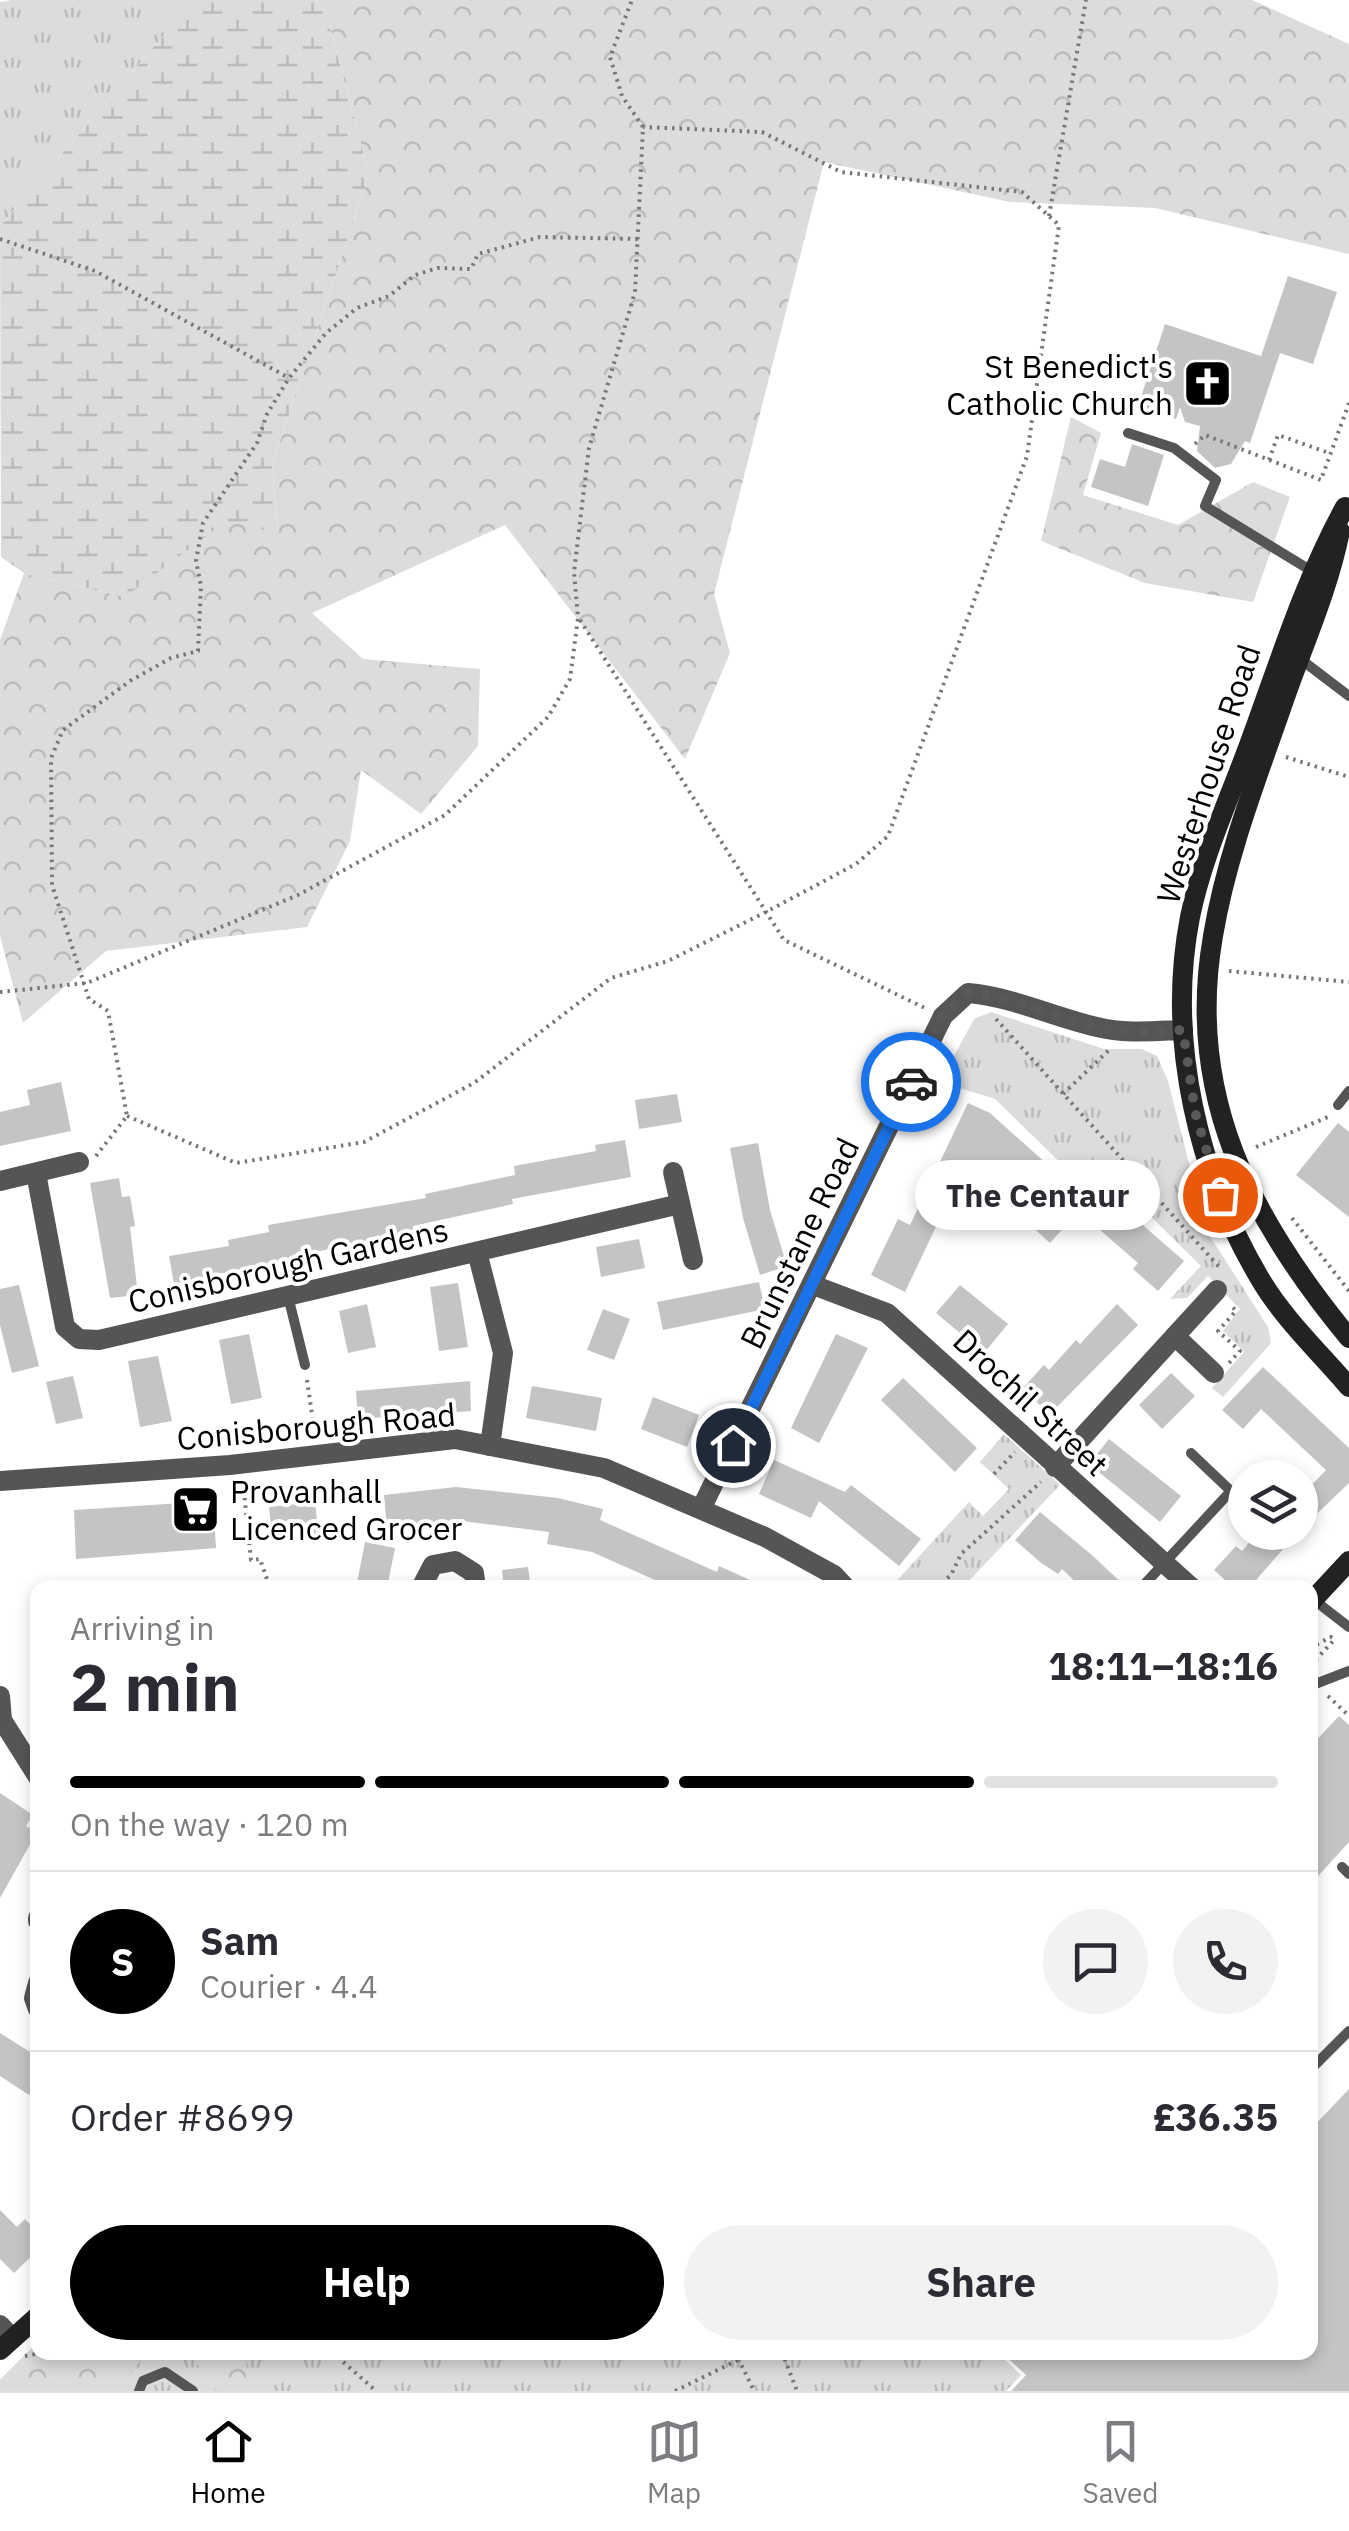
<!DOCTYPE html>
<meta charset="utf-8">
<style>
body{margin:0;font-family:"IBM Plex Sans",sans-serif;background:#f2f2f3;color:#2b2b33;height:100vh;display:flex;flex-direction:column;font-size:38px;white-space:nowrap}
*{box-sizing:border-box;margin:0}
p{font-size:32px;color:#7c7c81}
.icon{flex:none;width:55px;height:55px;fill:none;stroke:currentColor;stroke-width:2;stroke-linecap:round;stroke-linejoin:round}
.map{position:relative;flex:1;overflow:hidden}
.sheet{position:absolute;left:30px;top:1580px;width:1288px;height:780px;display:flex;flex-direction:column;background:#fff;border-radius:20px;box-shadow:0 5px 15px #0003}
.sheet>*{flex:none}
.buttons{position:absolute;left:1228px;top:1460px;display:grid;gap:20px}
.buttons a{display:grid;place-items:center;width:90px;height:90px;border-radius:50%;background:#fff;box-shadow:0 5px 15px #0003;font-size:50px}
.pin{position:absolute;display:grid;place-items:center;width:85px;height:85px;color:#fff;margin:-42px;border:5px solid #fff;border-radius:50%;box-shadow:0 2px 10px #0007}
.courier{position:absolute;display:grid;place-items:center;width:100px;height:100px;margin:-50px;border:8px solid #1a73e8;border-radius:50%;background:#fff;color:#222;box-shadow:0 2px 12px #0007}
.bubble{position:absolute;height:70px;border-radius:35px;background:#fff;box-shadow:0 5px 15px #0003;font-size:32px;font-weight:800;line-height:70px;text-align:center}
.head em{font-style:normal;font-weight:800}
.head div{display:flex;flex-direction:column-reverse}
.head{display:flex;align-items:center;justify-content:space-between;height:170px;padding:0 40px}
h1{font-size:65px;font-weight:800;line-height:75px}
.bar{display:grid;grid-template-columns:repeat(4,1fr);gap:15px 10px;align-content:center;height:120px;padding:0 40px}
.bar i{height:12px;border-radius:8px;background:#e1e1e2}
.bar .active{background:#000}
.bar p{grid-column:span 4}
.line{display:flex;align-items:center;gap:25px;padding:0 40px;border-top:2px solid #e1e1e2}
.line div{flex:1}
.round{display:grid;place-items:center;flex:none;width:105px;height:105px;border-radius:52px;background:#f2f2f3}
.button{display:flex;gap:20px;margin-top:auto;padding:20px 40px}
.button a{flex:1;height:115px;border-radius:60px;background:#000;color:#fff;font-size:40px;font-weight:800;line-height:115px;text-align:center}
.button a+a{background:#f2f2f3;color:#2b2b33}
.menu{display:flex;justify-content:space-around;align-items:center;height:140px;border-top:2px solid #e1e1e2;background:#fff;font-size:28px;color:#7c7c81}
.menu a{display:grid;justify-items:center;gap:5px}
.menu .active{color:#000}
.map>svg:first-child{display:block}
</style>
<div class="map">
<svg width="1349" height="2391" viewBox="0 0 1349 2391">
<defs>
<pattern id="grass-tufts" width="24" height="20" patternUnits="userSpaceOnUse" patternTransform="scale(2.5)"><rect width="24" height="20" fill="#dcdcdc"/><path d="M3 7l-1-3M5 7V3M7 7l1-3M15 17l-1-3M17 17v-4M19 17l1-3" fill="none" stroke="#bbb"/></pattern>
<pattern id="forest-crowns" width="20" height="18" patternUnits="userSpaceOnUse" patternTransform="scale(2.5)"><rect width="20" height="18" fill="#dcdcdc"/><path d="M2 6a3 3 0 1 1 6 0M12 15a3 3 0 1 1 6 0" fill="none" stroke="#bbb"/></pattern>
<pattern id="wetland-marsh" width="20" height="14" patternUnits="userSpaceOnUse" patternTransform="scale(2.5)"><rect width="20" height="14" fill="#dcdcdc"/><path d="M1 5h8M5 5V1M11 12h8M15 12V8" fill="none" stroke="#bbb"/></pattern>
</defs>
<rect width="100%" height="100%" fill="#fff"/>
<g fill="url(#grass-tufts)">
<path d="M11,0H194L0,226V2Z"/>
<path d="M991,1012L1104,1049H1142L1157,1056L1168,1081L1206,1230L1268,1327L1271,1343L1223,1397L1212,1388L1244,1352L1223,1331L1240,1309L1208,1276L1187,1298L1170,1299L1201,1266L1122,1188L1103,1204L995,1099L940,1082L974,1019Z"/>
<path d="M1004,1434L1060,1485L963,1587L890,1588L969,1502L983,1516L1009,1489L980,1462Z"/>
<path d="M37,2343L38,2352H997L1021,2375L1006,2391H0V2380Z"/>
</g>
<g fill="url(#forest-crowns)">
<path d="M315,0H1252L1349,44V254L1155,208L1010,202L824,162L714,594L730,653L685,759L505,525L312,613L363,659L480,669L478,746L421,814L361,770L350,841L307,927L106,951L23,1023L0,936V640L24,573L125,597L226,520L278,532L272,465L369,175L325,8Z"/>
<path d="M1071,417L1101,433L1083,495L1178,525L1253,482L1290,497L1253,602L1145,583L1041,541Z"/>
<path d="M37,2343L38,2352L167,2353L144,2357L116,2391H0V2380Z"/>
<path d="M194,2353H247L246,2391H217L192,2357Z"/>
</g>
<path fill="url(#wetland-marsh)" d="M194,0H315L325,8L369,175L272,465L278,533L226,521L125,597L24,573L1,557L0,226Z"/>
<g fill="#c4c4c4">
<path d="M1288,276L1337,292L1313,364L1280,353L1250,443L1245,441L1231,464L1215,468L1197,451L1200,426L1185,422L1180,407L1176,419L1138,406L1165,324L1261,356Z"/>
<path d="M1132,444L1164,455L1148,506L1091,487L1100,459L1125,467Z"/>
<path d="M61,1082L71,1131L0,1146V1112L30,1105L27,1090Z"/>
<path d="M677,1094L682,1122L639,1129L635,1100Z"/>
<path d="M968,1103L990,1113L1088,1201L1050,1243L975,1175L955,1218L943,1212L905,1292L871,1275L898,1219L910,1225Z"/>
<path d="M1338,1123L1349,1132V1217L1296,1175Z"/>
<path d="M625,1140L631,1177L512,1199L513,1204L413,1226V1230L174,1284L169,1256L229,1246L228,1240L269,1232L268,1225L426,1198L425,1194L515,1175L514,1166L596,1151L595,1145Z"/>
<path d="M758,1143L770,1210L787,1266L760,1275L743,1218L730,1148Z"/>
<path d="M119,1178L122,1197L130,1196L135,1226L130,1227L138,1295L110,1298L90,1183Z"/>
<path d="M1113,1199L1184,1261L1158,1291L1133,1269L1138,1263L1092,1223Z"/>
<path d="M639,1239L645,1268L601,1277L596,1247Z"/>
<path d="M759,1282L765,1309L663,1330L657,1302Z"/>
<path d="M458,1283L468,1347L439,1351L430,1287Z"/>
<path d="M19,1285L39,1366L12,1373L0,1325V1289Z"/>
<path d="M960,1285L1008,1324L984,1353L936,1313Z"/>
<path d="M367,1304L376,1347L348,1353L339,1311Z"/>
<path d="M1117,1304L1138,1325L1050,1414L1022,1389L1044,1365L1049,1370L1076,1340L1080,1344Z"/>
<path d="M603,1309L630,1319L614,1360L587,1350Z"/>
<path d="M249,1334L262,1398L231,1404L219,1340Z"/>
<path d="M836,1334L868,1348L819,1443L791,1428Z"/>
<path d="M158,1356L172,1421L140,1427L128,1361Z"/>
<path d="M1263,1367L1349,1448V1483L1300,1530V1497L1326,1470L1261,1409L1243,1429L1222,1410Z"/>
<path d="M1171,1373L1195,1396L1162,1429L1139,1405Z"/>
<path d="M73,1376L83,1418L56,1424L46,1382Z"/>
<path d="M903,1378L977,1448L955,1472L881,1400Z"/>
<path d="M470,1381L471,1411L358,1419L356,1391Z"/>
<path d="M532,1386L602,1398L596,1431L526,1418Z"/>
<path d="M653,1397L699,1415L687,1447L641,1429Z"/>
<path d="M1109,1439L1181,1496L1160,1522L1089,1464Z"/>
<path d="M774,1460L845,1492L851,1485L921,1539L899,1566L819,1501L811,1518L759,1494Z"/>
<path d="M456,1487L558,1498L603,1509L600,1520L717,1572L719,1566L768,1588H673L592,1552L547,1544L549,1532L454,1520L387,1528L384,1495Z"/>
<path d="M213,1501L216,1548L76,1559L74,1510Z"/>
<path d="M315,1502L319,1538L273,1543L269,1507Z"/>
<path d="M1040,1512L1093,1556L1127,1588H1082L1062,1569L1058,1574L1040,1562L1015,1540Z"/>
<path d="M1258,1532H1298L1249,1588H1234L1214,1570L1236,1546L1242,1551Z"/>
<path d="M365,1542L395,1548L387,1588H356Z"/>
<path d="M528,1567L531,1588H504L502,1570Z"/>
<path d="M1339,1716L1349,1725V1842L1310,1885V1747Z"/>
<path d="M0,1793L33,1815L26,1826L37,1832L0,1898Z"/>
<path d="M0,2033L38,2057V2082L29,2095L0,2076Z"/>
<path d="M1349,2089V2391H1011L1026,2375L1001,2352H1310V2130Z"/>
<path d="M0,2210L17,2227L25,2219L38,2232V2250L14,2273L0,2259Z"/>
</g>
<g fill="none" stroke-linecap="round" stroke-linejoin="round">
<g stroke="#777" stroke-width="4" stroke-dasharray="2.5 5" stroke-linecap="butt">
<path d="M1049,216L1086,0"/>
<path d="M0,239L95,271L289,378"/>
<path d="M1195,444L1205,435L1321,480L1349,403"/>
<path d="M1269,460L1278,435L1329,453"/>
<path d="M580,620L784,940L925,1008"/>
<path d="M1286,757L1349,777"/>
<path d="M1229,971L1349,982"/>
<path d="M0,992L87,983L298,895L445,815L548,717L570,679L578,618L574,572L589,448L635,292L643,127L622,96L610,57L632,0"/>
<path d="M996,1019L1221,1269"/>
<path d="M1063,1094L1110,1049"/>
<path d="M127,1116L236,1163L364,1142L474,1083L611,978L668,961L766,912L856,864L888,836L1027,456L1059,225L1022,192L841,172L762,132L643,127"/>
<path d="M1256,1147L1328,1117"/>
<path d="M96,1156L127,1116L108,1011L89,999L52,885L51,758L63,730L130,681L171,658L198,651L201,586L196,561L203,523L257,443L267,414L289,378L326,333L357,308L389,296L415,275L438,268L471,269L478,254L540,237L638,239"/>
<path d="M1101,1200L1130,1168"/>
<path d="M1292,1218L1349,1291"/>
<path d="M1229,1363L1240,1351L1218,1331L1236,1311L1231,1305"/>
<path d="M307,1380L315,1435"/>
<path d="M994,1474L1015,1452"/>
<path d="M243,1483L251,1560L260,1559L270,1588"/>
<path d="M936,1588L951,1575L961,1554L1041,1482"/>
<path d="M1310,1648L1331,1637L1334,1640L1310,1666"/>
<path d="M1328,1696L1349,1716"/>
<path d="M1310,1733V1739"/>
<path d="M332,2352L376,2391"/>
<path d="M539,2352L643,2358L661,2352"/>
<path d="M735,2352L754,2391"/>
<path d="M782,2352L797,2391"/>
<path d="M25,2356L46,2352"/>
<path d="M675,2391L738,2360"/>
</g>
<g stroke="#555" stroke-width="10">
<path d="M1128,433L1174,448L1216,480L1205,506L1315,573"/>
<path d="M1299,658L1349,696"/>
<path d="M1338,1105L1349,1091"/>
<path d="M288,1296L305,1365"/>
<path d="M1141,1588L1231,1491L1191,1453"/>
<path d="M1314,1600L1349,1627"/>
<path d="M1310,1686L1349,1671"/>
<path d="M1342,1867L1349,1874"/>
<path d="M1310,2070L1349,2031"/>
<path d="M139,2391L143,2381L165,2372L193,2391"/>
</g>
<g stroke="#555" stroke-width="20">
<path d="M673,1172L693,1260"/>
<path d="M36,1173L65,1327L79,1339L99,1340L680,1204"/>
<path d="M0,1181L79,1162"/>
<path d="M477,1252L503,1353L490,1446"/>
<path d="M813,1285L887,1313L1192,1588"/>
<path d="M1175,1336L1214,1373"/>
<path d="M1055,1467L1217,1290"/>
<path d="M0,1481L230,1465L455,1439L604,1468L765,1537L834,1575L846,1588"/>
<path d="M701,1509L943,1016L968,993C1013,997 1053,1017 1097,1027C1125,1034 1154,1031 1183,1030"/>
<path d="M421,1588L433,1565L455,1561L474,1573L476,1588"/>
<path d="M0,1696L2,1720L38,1777"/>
<path d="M38,1918V1921"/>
<path d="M38,1983L34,1998L38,2009"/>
<path d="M0,2325L12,2338"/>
</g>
<g stroke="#222" stroke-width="20">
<path d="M1345,507C1303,584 1279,664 1249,745C1228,802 1202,858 1190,917C1166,1040 1198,1176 1262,1282C1285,1320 1320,1353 1349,1387"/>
<path d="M1340,531C1328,591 1303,645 1283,703C1257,778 1226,857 1213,936C1185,1096 1251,1219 1349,1338"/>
<path d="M1310,1603L1349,1561"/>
<path d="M0,2350L38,2316"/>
</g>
</g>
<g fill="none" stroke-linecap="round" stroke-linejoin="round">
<path stroke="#595959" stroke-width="10" stroke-dasharray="0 18" d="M911,1082L942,1016L968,993C1013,996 1053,1017 1097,1027C1126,1034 1154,1031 1183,1030L1195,1112L1220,1195"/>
<path stroke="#1a73e8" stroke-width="12" d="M733,1445L911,1082"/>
</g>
<defs>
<symbol id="church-square" viewBox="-11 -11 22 22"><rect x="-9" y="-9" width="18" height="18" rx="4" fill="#000" stroke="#fff"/><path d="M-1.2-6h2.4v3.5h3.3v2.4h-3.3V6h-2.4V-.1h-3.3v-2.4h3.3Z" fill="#fff"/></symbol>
<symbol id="supermarket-square" viewBox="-11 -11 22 22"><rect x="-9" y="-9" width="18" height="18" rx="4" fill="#000" stroke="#fff"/><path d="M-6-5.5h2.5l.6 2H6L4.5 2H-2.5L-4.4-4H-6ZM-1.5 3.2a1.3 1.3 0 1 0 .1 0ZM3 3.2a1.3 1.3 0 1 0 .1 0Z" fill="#fff"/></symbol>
</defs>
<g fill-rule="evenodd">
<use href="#church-square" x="1180" y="356" width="55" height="55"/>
<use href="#supermarket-square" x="168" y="1482" width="55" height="55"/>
</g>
<g text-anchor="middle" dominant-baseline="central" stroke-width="8" stroke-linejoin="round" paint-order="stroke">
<g font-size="32" fill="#000" stroke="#fff" text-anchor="end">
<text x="1173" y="366">St Benedict's<tspan x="1173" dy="37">Catholic Church</tspan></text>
<text x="230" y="1491" text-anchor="start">Provanhall<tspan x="230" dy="37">Licenced Grocer</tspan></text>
</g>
<g font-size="32" fill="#000" stroke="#fff">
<text transform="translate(1208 774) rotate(-72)">Westerhouse Road</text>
<text transform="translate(799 1243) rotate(-64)">Brunstane Road</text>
<text transform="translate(288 1265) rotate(-13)">Conisborough Gardens</text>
<text transform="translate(1031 1402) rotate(43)">Drochil Street</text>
<text transform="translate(316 1426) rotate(-5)">Conisborough Road</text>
</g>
</g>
</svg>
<div class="buttons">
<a><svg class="icon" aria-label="layers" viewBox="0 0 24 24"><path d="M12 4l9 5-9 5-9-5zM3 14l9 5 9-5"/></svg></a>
</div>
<div class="pin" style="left:1220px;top:1195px;background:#ea580c"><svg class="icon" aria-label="bag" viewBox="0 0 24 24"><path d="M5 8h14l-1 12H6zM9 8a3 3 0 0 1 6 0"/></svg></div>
<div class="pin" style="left:733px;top:1445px;background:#1f2937"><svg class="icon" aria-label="home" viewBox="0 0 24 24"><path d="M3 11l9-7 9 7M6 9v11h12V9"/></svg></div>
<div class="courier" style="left:911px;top:1082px"><svg class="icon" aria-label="car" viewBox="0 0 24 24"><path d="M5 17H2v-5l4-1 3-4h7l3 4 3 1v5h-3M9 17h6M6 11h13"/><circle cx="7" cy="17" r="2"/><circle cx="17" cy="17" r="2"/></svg></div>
<div class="bubble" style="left:915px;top:1160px;width:245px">The Centaur</div>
<section class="sheet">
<div class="head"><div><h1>2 min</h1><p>Arriving in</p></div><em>18:11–18:16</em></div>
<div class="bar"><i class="active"></i><i class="active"></i><i class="active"></i><i></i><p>On the way · 120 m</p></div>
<div class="line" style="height:180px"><b class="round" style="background:#000;color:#fff">S</b><div><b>Sam</b><p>Courier · 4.4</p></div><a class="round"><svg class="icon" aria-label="chat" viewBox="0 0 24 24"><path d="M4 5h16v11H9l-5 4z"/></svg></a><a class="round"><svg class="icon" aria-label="phone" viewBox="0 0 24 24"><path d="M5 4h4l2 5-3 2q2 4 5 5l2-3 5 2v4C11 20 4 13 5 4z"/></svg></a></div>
<div class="line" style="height:130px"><div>Order #8699</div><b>£36.35</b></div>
<div class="button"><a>Help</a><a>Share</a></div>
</section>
</div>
<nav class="menu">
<a class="active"><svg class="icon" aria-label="home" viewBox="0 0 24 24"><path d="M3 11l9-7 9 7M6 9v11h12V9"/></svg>Home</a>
<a><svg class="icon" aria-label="map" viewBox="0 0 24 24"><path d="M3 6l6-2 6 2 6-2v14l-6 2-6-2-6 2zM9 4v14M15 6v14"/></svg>Map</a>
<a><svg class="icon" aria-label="saved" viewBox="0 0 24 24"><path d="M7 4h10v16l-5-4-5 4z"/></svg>Saved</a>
</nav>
